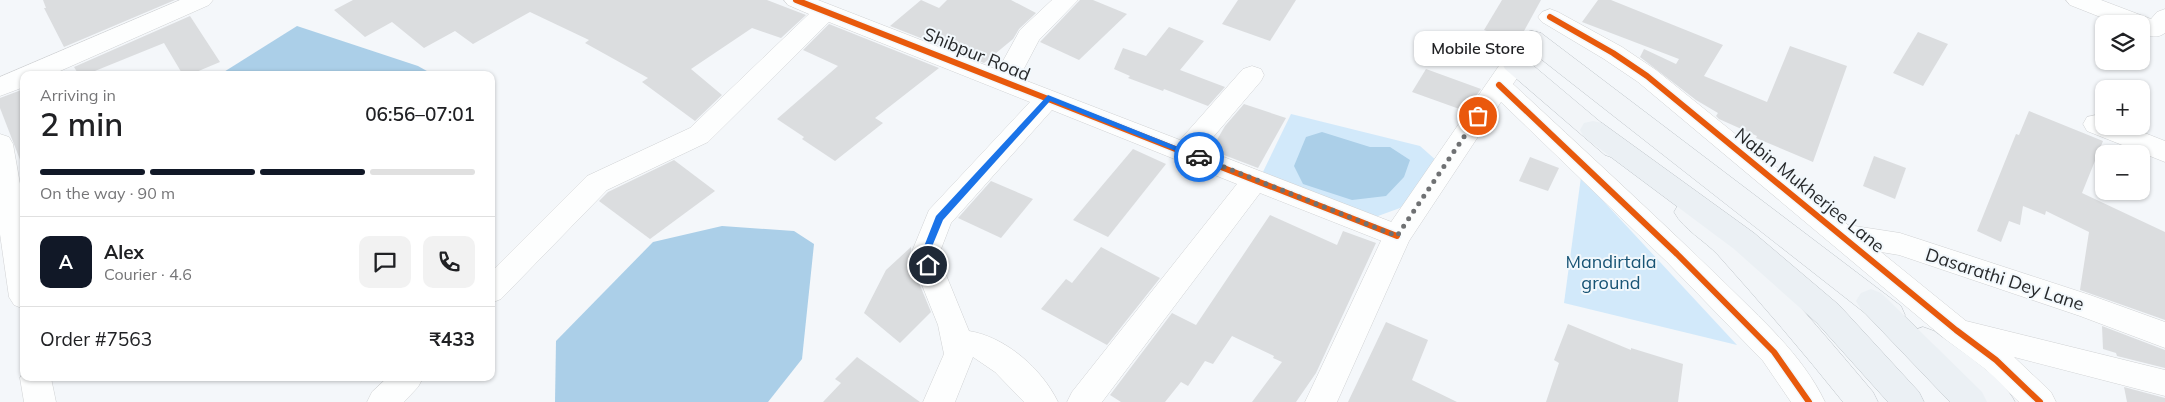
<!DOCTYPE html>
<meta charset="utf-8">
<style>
body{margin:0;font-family:Mulish,sans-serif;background:#f2f2f2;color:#202124;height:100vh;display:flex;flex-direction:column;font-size:19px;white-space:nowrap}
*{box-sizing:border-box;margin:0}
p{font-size:16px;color:#757577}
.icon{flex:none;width:28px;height:28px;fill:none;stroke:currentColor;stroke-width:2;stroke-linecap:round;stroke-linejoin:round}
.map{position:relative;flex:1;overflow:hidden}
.side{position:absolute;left:20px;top:71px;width:475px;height:310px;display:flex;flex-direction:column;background:#fff;border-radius:10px;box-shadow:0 1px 4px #0004}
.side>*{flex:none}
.fabs{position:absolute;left:2095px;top:15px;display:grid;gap:10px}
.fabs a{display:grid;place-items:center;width:55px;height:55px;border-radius:10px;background:#fff;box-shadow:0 1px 4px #0004;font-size:25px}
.pin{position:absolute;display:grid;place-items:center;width:42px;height:42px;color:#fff;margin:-21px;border:2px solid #fff;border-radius:50%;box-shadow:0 1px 5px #0007}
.courier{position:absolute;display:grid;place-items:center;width:50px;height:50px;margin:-25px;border:4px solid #1a73e8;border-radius:50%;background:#fff;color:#222;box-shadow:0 1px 6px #0007}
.bubble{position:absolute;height:35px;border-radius:10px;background:#fff;box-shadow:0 1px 4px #0004;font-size:16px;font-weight:600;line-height:35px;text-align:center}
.overview em{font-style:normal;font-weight:600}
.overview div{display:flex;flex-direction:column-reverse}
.overview{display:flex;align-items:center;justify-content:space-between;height:85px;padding:0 20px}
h1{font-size:32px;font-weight:600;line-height:38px}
.bar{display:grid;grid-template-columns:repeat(4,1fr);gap:8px 5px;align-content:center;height:60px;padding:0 20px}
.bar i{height:6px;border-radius:4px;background:#e0e0e0}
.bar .active{background:#111827}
.bar p{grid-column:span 4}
.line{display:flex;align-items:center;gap:12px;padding:0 20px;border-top:1px solid #e0e0e0}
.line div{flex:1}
.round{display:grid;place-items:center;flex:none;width:52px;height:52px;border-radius:10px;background:#f2f2f2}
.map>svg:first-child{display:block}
</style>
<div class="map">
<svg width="2165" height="402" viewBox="0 0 2165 402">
<rect width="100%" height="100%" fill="#f4f7fa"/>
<g fill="#d2e9fa">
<path d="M1291,114L1420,146L1437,161L1428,184L1400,208L1367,220L1260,178Z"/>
<path d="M1581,177L1737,345L1564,303Z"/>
</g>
<g fill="#abcfe8">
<path d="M297,26L418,66L434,75H219Z"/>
<path d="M1322,132L1370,147H1390L1410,160L1404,177L1386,196L1352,200L1303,184L1294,166L1306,137Z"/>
<path d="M722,226L794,231L814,244L802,359L768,402H555L556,341L653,242Z"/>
</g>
<g fill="#dbdddf">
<path d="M43,0H175L64,47L44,8H46Z"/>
<path d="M353,0H767L806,15L781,38L752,28L691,69L722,95L695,121L642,82L648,78L585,43L589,40L530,12L473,44L455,31L424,48L392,22L365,37L334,10Z"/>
<path d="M921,0L939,8L947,0H1011L1036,13L1019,29L1013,39L984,63L890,26Z"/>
<path d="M1080,0H1093L1127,14L1079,60L1040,42Z"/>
<path d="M1238,0H1296L1270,41L1222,24Z"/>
<path d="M1502,0H1541L1524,31L1514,41L1484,30Z"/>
<path d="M1598,0H1611L1723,45L1704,76L1767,102L1790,46L1847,66L1813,162L1756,138L1757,136L1719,119L1716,116L1718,113L1696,100L1640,57L1644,49L1676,64L1679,59L1582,22Z"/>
<path d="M190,16L220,62L189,75H183L164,43L85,75H79L74,67Z"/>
<path d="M829,24L939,68L875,118L883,123L835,161L802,139L804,137L777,119L838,66L803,50Z"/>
<path d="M1169,27L1204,41L1180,70L1225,87L1208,106L1164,89L1163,91L1128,78L1130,76L1114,69L1123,48L1146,56Z"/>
<path d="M1918,32L1948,44L1923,86L1893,73Z"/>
<path d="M1426,69L1481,89L1465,111L1412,92Z"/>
<path d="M24,89V164L22,165L0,108V98Z"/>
<path d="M1244,104L1286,118L1258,168L1211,150L1225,126Z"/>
<path d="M2029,111L2103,141L2082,193L2165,232V320L2080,290L2089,232L2046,211L2045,215L2023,206L2020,225L2009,221L2001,242L1977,231L2016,134L2019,135Z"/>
<path d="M1133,149L1166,164L1108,237L1073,220Z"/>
<path d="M1874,156L1906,168L1895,199L1863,186Z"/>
<path d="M1530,157L1559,168L1548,191L1519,181Z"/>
<path d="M674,160L715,191L650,239L599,201L608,192Z"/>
<path d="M991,181L1033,199L1001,238L958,218Z"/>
<path d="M1270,215L1337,245L1343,231L1376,243L1316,373L1296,402H1252L1282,362L1273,358L1274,356L1232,336L1213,364L1205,361L1188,386L1181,382L1165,402H1121L1110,395L1172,313L1196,325Z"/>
<path d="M911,247L912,266L931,312L900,343L864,313L886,270Z"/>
<path d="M1101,247L1160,278L1107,345L1041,309L1066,279L1072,283Z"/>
<path d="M1386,322L1428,340L1412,380L1457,402H1348Z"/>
<path d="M1568,324L1631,350V348L1683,364L1678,402H1546L1559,363L1554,360Z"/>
<path d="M2102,326L2165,350V368L2117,356L2116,353L2103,349Z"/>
<path d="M857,357L920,402H823L841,383L835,379Z"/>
<path d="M2124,387L2165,398V402H2127Z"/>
</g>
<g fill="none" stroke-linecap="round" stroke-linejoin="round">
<defs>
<g id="minor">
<path d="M180,0H213L209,5L51,75H24V87L0,96V77Z"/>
<path d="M784,0H818L998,70L1020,30L1052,0H1078L1039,40L1019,78L1180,140L1243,69L1252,66L1261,69L1264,75L1261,81L1203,149L1407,228L1411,236L1407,244L1397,247L1260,193L1102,402H1067L1072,392L1237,184L1052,110L951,223L941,249L942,265L969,331C1006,337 1042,369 1058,402H1024L995,372L973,357L955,402H923L944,354L938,325L914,265L913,249L929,210L1030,102L829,22L708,142L607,190L501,299L491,303V272L587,176L690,128L809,14L788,5Z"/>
<path d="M2066,0H2101L2151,19L2157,12L2165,9V33C2157,39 2150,36 2141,33V24H2118L2070,5Z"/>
<path d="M1550,9L1558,12L1622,47L1656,70L1848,225L1900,233L2090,295L2165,322V348L2080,316L1899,255L1881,252L1966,321L2165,370V396L2014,357L2051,392L2056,402H2019L1985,369L1945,339L1638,82L1604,59L1542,22L1538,17L1542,12Z"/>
<path d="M2096,115L2104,117V126H2127L2165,141V162L2087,131L2083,124L2087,117Z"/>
<path d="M0,134L9,137L13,144L24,207V309L14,305L9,297L0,234Z"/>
<path d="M24,371V378H51L56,402H24L20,378Z"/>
<path d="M387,378H423L418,387L404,402H367L372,392Z"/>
</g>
<path id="tertiary" d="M1532,31L1541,33L1544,39L1513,84C1583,149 1654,214 1723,281C1760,318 1802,354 1825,402H1791L1763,361L1667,262L1501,102L1409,241L1337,402H1305L1387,228L1505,57L1523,33Z"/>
<g id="primary">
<path d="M1532,31L1541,33L1901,306L1905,315L1901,324L1890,327L1879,324L1523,45L1520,39L1523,33Z"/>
<path d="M1514,55L1523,57L1623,141L1627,148L1623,155L1614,158L1605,155L1505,69L1502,63L1505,57Z"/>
<path d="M1688,201C1713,209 1740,241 1757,260C1798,303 1835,347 1873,392L1878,402H1843C1803,352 1761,303 1718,255C1704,240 1684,230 1674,212L1678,205Z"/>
<path d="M1923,327L1934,331C1957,349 2003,377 2015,402H1978L1912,349L1908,340L1912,331Z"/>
</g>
<g id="motorway">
<path d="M1593,121L1602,123L1754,233L1839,305L1919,392L1924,402H1888L1817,323L1734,249L1584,137L1580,130L1584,123Z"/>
<path d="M1871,289L1881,293L1982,392L1987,402H1950L1861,309L1856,301L1861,293Z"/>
</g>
</defs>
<use href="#minor" stroke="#d0d2d4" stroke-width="1"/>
<use href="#tertiary" stroke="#d0d2d4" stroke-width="1"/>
<use href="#primary" stroke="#bec4c9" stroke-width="1"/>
<use href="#motorway" stroke="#bec4c9" stroke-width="1"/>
<use href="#minor" fill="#fdfefe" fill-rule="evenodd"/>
<use href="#tertiary" fill="#fdfefe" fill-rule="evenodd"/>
<use href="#primary" fill="#f2f5f8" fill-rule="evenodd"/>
<use href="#motorway" fill="#ebf0f4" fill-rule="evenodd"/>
<defs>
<g id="cycleway">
<path d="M796,0L1397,236"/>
<path d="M1550,17L1613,53L1647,76L1956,330L1996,360L2040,402"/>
<path d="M1499,85L1677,254L1774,352L1809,402"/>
</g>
</defs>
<use href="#cycleway" stroke="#f2f8fc" stroke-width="9"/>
<use href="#cycleway" stroke="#e8590c" stroke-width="6"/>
</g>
<path fill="#1a73e8" d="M1048,95L1203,157L1201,159H1196L1050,101L943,220L931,249L932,265L931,267H925L923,249L936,216Z"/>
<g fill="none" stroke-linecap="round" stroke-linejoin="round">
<path stroke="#6f7173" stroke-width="5" stroke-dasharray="0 9" d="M1199,157L1397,236L1478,116"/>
</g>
<g text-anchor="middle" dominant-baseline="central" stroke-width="4" stroke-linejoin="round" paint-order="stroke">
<g font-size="18" fill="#27292b" stroke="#f2f8fc">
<text transform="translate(977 54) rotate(22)">Shibpur Road</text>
<text transform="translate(1810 190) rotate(39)">Nabin Mukherjee Lane</text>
<text transform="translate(2005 279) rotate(18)">Dasarathi Dey Lane</text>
</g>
<g font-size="18" fill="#185475" stroke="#f2f8fc">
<text x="1611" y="261">Mandirtala<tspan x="1611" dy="21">ground</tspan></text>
</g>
</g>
</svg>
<div class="fabs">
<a><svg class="icon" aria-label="layers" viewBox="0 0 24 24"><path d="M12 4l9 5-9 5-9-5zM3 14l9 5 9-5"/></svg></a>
<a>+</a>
<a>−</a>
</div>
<div class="pin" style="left:1478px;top:116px;background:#ea580c"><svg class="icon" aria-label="bag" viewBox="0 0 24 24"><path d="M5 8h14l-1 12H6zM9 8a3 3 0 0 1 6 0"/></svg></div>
<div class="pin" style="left:928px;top:265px;background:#1f2937"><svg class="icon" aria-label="home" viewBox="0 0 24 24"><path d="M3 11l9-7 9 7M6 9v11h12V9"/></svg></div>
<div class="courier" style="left:1199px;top:157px"><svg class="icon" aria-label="car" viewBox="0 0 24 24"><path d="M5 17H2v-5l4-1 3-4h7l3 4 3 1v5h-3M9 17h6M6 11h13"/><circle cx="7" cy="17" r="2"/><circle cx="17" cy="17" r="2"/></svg></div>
<div class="bubble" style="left:1414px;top:31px;width:128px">Mobile Store</div>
<section class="side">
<div class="overview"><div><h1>2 min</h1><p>Arriving in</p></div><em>06:56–07:01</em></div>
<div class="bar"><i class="active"></i><i class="active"></i><i class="active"></i><i></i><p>On the way · 90 m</p></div>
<div class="line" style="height:90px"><b class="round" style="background:#111827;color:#fff">A</b><div><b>Alex</b><p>Courier · 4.6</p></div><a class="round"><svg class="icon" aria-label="chat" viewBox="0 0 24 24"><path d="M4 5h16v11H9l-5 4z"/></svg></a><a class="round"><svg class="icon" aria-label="phone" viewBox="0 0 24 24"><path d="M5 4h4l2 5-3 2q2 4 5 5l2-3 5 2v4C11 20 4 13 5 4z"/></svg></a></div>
<div class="line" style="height:65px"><div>Order #7563</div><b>₹433</b></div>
</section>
</div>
